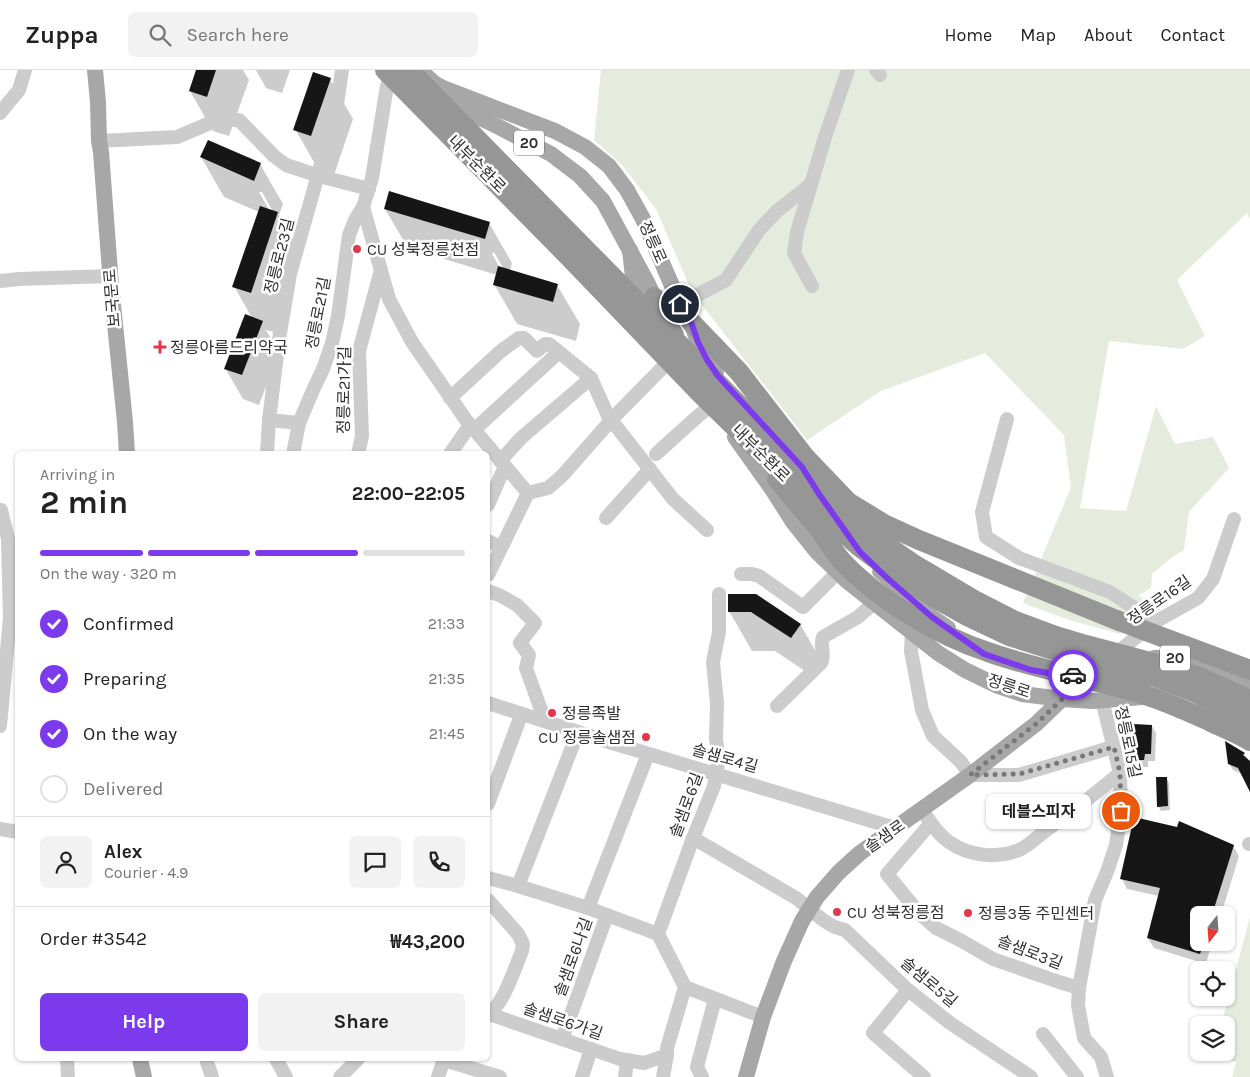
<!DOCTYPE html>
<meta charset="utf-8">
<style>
body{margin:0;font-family:Karla,"Noto Sans KR",sans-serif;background:#f2f2f2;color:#222;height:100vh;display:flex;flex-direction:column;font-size:19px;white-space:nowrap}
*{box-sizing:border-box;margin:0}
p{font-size:16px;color:#767676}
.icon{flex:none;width:28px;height:28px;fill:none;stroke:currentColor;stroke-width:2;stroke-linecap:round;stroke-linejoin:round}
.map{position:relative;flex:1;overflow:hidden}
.details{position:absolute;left:15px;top:381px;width:475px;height:610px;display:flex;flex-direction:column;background:#fff;border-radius:8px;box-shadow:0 1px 4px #0004}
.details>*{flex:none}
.needle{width:32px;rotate:197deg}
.controls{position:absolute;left:1190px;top:836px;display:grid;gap:10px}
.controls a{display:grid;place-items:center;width:45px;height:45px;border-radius:8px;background:#fff;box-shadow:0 1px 4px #0004;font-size:25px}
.pin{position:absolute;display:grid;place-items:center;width:42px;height:42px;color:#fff;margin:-21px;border:2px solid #fff;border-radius:50%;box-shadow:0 1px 5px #0007}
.courier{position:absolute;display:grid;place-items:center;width:50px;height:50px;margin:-25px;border:4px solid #7c3aed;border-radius:50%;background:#fff;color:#222;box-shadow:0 1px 6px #0007}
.bubble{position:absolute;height:35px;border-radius:8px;background:#fff;box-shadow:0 1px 4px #0004;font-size:16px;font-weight:700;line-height:35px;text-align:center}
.headline em{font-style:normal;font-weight:700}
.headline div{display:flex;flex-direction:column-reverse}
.headline{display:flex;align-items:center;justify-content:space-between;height:85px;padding:0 25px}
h1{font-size:32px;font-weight:700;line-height:38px}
.bar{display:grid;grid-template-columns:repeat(4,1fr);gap:8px 5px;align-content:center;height:60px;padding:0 25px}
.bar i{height:6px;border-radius:4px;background:#e0e0e0}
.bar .selected{background:#7c3aed}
.bar p{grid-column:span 4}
.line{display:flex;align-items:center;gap:12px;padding:0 25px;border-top:1px solid #e0e0e0}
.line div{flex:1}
.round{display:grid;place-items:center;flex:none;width:52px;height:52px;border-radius:8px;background:#f2f2f2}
ol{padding:0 25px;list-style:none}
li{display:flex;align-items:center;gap:15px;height:55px}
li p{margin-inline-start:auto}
li .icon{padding:5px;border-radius:50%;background:#7c3aed;color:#fff;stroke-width:4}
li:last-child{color:#767676}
li i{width:28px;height:28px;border:2px solid #e0e0e0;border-radius:50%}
.primary-button{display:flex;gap:10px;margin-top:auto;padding:10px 25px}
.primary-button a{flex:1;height:58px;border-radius:8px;background:#7c3aed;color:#fff;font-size:20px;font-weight:700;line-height:58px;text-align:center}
.primary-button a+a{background:#f2f2f2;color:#222}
header{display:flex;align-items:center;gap:30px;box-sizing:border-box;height:70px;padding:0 25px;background:#fff;border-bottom:1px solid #e0e0e0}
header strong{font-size:24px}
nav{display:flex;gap:28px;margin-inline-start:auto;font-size:18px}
.search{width:350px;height:45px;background:#f2f2f2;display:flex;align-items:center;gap:12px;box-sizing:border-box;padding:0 18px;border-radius:8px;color:#767676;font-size:19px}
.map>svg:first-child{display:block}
</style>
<header>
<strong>Zuppa</strong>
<div class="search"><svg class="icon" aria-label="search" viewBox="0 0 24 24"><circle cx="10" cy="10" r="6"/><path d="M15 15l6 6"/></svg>Search here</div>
<nav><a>Home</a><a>Map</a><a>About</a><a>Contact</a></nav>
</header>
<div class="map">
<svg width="1250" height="1007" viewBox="0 0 1250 1007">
<rect width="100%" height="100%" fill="#fff"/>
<g fill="#e6ecdd">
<path d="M601,0H1250V149L1247,143L1177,210L1205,266L1183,279L1109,271L1080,438L1126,441L1156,336L1175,374L1213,367L1229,398L1189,442L1184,480L1171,488L1152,504L1151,518L1138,526L1158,535L1120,564L1069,550L1023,533L1071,417L1064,365L985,283L881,321L807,370L692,222L656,139L622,95L594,70Z"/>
<path d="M1250,847V1007H1232L1236,992L1213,986L1214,983L1226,982V955H1221Z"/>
</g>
<g fill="#0003" fill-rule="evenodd">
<path d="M198,0H243L249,10L229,66L213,61L190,21Z"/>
<path d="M256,0H290L282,23L266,18Z"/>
<path d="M330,9L353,49L334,105L318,99L295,59Z"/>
<path d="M201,87L260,94L283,134L279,145L301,183L273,262L266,260L279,282L259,335L243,329L225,298L252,248L234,216L259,142L224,127ZM259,122H262L272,140H269Z"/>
<path d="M385,139L489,153L512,193L510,201L557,215L580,254L576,271L517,254L494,214L497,205L408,178ZM494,182L503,198H500L492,184Z"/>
<path d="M756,525L800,554L823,594L814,607L775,581H752L729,541Z"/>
<path d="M1152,656L1156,663L1155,691H1148V697H1138L1134,689Z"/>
<path d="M1244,684L1250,693V719L1242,704L1233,700L1229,693Z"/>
<path d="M1166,708L1169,713L1170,740L1161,741L1158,736Z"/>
<path d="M1233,776L1239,786L1221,845H1199V872H1212L1206,894L1154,878L1148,868L1159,826L1127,819L1122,809Z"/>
</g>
<g fill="#161616">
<path d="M196,0H216L207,27L189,21Z"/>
<path d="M313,2L331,8L311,66L293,60Z"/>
<path d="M208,70L261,93L254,111L200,87Z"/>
<path d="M389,121L490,152L485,169L384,139Z"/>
<path d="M260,136L278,142L251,223L232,217Z"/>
<path d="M498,196L558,214L553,232L493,215Z"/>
<path d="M245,244L263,251L242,305L224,299Z"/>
<path d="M728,524H756L801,554L791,568L751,542H728Z"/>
<path d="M1134,654L1152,655L1151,684H1145L1144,690H1133Z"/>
<path d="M1225,671L1245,683L1243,685L1250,691V722L1238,698L1228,694Z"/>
<path d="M1156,707H1167L1168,736L1157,737Z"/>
<path d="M1134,747L1177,757L1179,751L1234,775L1212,845H1199V872H1204L1200,884L1147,868L1160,818L1120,809Z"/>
</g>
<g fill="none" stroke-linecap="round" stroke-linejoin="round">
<g stroke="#ccc" stroke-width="14">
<path d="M392,0L387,16L372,108L363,137L389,229L412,272L466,350L528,423"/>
<path d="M876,0L880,5"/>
<path d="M0,43L19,20L25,0"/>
<path d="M99,71L177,67L217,50H239L274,86L286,95L319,106L369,119"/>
<path d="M0,211L19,209L110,206"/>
<path d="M812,216L794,183L797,162L825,67L848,0"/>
<path d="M680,234L726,210L759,160L777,141L810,115"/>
<path d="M450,328L501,281L519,268H524L537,281L545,274H549L591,308L608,346L673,429L707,460"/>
<path d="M1007,349L982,442L986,467L1019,488L1110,522L1130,535L1153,554"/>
<path d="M269,350L299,353"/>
<path d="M474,360L559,282"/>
<path d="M267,384L269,350L279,269L290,204L336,41L342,0"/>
<path d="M293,384L299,353L314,318L323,299L332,273L338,246L349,165L355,150L363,137"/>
<path d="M358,384L362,366L359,281L381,200"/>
<path d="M450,384L470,355"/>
<path d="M656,384L698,346L708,338"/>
<path d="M500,391L521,368L591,308"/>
<path d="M528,423L548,418L562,406L613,348L671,289"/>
<path d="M488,435L505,396"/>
<path d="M606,448L650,399"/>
<path d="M488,471L501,477"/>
<path d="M741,504H752L759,506L803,537L838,502"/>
<path d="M488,505L528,423"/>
<path d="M488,521L499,525L517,535L535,553L520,573L529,585L526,598L545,651"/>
<path d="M912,563L911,581L922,640L933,666L961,692L970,705H1019L1113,677"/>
<path d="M1113,586L1155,552L1198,528L1213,509L1234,449"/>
<path d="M1102,630L1120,703L1121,741L1116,775L1107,802L1095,830L1079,918L1078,935L1084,968L1101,987L1107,1007"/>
<path d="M488,633L609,672L895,758"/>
<path d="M777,636L821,593C826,584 819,576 823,567L858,547L874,533"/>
<path d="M0,656L10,548L8,469L1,440"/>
<path d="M488,734L520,648"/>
<path d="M926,746C932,755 940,766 949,772C969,786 996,789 1019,780C1028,776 1036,768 1044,762C1070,743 1095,724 1120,703"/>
<path d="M931,753L887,804L919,843L936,858L960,870L993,889L1059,912L1079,918"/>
<path d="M0,759L18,762"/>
<path d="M693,768L796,828C808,837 820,850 833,856C837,858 841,859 845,860L908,920L950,953L1031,1007"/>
<path d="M1249,774H1250"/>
<path d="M488,808L518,816L588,838L658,864L685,917L763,947"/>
<path d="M518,816L578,662"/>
<path d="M488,830L518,864L523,874L522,881C514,900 504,933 488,945"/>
<path d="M588,838L648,684"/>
<path d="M658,864L693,768L714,716L719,689L716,669L717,633L713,592L719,562V524"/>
<path d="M908,920L873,963L924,1007"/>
<path d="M489,944L620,989L644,993L667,985"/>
<path d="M1043,964L1077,1007"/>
<path d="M562,969L607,845"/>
<path d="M67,989L68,1007"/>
<path d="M276,989L286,1007"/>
<path d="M444,990L500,1007"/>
<path d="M207,992L212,1007"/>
<path d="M340,1007L358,989"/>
<path d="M438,1007L444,989"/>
<path d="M582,1007L591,979"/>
<path d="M625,1007L627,990"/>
<path d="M663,1007L667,985V978L685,917"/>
<path d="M702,1007L697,997L715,929"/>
</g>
<g stroke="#a7a7a7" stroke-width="16">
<path d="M95,0L98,32L99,71L101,82L111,215L125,352L127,384"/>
<path d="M423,3L435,14L443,18L555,61L585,77L609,96L627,120L643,149L680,234L691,252L698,272L706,288L716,302"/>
<path d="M444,31L491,53L551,84L580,106L603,131L648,214L654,227L656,239"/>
<path d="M630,180L633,207L638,236"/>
<path d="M735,367L772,419L793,452L817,482L847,511L938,583L965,600L998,616L1022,624L1062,629L1093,631L1142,627"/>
<path d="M880,501L932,547L948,558"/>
<path d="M1154,588C1191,587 1218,600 1250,614"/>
<path d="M140,989L144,1007"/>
<path d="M746,1007L763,947L784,891L802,851L817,827L839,802L860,783L970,705L1036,654L1062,629L1073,604"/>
</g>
<g stroke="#969696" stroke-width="20">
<path d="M654,227L663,247L674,265"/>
<path d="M691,252L739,302L805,387L848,432L884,454L919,470L1119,551"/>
<path d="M777,409L819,459"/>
</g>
<g stroke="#969696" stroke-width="20">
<path d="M385,0L569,187L698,321L813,434L857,475L896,504L935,528L967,546L1009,566L1085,590L1155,607L1196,623L1250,650"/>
<path d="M409,0L742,338L840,443L912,493L976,531L1013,550L1056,566L1086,575L1176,599L1202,608L1250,630"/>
<path d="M819,459C826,469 833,480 841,490C876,528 938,566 988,582C1038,600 1091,608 1142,624C1165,631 1187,641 1209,651C1223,658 1237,663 1250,671"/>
<path d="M1119,551L1250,600"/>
</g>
</g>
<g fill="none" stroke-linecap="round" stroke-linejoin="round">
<path stroke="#787878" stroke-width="5" stroke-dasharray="0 9" d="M1073,605L1062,629L1036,654L970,705L1019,704L1114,677L1120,703L1121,741"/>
<path stroke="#7c3aed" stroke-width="6" d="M680,234L691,252L698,272L706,288L718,306L802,397L819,424L860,482L887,508L932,547L984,584L1031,600L1048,603L1073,604V605"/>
</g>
<g fill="#e2364a" stroke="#fff" stroke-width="2">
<circle cx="357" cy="179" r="5"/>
<path d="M157.5 269.5h5v5h5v5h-5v5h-5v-5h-5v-5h5z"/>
<circle cx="552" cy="643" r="5"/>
<circle cx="646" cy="667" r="5"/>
<circle cx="837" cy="842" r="5"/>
<circle cx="968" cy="843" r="5"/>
</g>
<g text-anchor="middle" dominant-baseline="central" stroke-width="5" stroke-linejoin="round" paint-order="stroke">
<g fill="#fff" stroke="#6d6d6d" stroke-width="1">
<rect x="514" y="60.5" width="30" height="25" rx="4"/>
<rect x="1160" y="575.5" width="30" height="25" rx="4"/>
</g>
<g font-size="15" font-weight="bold" fill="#2f2f2f">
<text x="529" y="73">20</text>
<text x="1175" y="588">20</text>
</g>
<g font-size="16" fill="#2f2f2f" stroke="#fff">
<text transform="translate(477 94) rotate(45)">내부순환로</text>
<text transform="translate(653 172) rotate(66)">정릉로</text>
<text transform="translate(279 186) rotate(-76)">정릉로23길</text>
<text transform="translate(112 228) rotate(-95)">보국문로</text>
<text transform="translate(318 243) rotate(-79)">정릉로21길</text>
<text transform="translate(344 320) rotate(-89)">정릉로21가길</text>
<text transform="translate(761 383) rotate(45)">내부순환로</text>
<text transform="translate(1159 530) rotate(-35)">정릉로16길</text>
<text transform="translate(1009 616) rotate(18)">정릉로</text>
<text transform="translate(1128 672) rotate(78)">정릉로15길</text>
<text transform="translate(725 688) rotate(16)">솔샘로4길</text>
<text transform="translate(686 735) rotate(-70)">솔샘로6길</text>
<text transform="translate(885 766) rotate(-35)">솔샘로</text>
<text transform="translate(1030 882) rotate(21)">솔샘로3길</text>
<text transform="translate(573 887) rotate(-70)">솔샘로6나길</text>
<text transform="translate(929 912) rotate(40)">솔샘로5길</text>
<text transform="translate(563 951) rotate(19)">솔샘로6가길</text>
</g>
<g font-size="16" fill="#2f2f2f" stroke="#fff" text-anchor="start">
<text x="367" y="179">CU 성북정릉천점</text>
<text x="170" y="277">정릉아름드리약국</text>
<text x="562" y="643">정릉족발</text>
<text x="636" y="667" text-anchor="end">CU 정릉솔샘점</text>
<text x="847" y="842">CU 성북정릉점</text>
<text x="978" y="843">정릉3동 주민센터</text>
</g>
</g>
</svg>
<div class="controls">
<a><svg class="needle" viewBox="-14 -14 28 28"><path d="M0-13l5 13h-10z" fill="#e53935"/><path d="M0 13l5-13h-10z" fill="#767676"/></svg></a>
<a><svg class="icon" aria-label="locate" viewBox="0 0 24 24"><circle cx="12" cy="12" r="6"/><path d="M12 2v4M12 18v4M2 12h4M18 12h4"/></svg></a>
<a><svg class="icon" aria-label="layers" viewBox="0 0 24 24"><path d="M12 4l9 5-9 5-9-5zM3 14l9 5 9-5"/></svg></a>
</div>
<div class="pin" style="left:1121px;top:741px;background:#ea580c"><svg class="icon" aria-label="bag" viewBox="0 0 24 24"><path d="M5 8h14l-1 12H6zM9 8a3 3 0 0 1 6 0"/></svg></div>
<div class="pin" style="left:680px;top:234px;background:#1f2937"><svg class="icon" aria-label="home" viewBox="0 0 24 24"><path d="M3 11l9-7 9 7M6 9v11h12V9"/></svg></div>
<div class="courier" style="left:1073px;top:605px"><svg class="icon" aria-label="car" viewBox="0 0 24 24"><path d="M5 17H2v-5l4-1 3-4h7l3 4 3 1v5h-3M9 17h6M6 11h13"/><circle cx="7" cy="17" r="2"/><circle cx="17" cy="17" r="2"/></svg></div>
<div class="bubble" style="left:986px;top:724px;width:105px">데블스피자</div>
<section class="details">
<div class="headline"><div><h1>2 min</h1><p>Arriving in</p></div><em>22:00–22:05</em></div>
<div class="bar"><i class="selected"></i><i class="selected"></i><i class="selected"></i><i></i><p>On the way · 320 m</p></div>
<ol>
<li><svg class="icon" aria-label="check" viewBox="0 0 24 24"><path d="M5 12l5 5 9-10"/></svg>Confirmed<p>21:33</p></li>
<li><svg class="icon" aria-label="check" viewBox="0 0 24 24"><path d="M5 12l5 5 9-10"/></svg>Preparing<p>21:35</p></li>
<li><svg class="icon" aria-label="check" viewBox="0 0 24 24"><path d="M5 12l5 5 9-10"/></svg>On the way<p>21:45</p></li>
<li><i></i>Delivered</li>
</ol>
<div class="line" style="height:90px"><a class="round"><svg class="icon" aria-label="person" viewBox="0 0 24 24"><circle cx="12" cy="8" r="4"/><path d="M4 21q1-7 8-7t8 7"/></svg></a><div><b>Alex</b><p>Courier · 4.9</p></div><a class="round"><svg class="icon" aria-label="chat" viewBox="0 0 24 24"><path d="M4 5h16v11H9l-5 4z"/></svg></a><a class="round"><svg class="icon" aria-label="phone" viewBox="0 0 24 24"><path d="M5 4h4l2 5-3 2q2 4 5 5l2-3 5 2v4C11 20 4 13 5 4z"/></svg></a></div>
<div class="line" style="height:65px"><div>Order #3542</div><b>₩43,200</b></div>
<div class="primary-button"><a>Help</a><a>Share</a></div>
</section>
</div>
